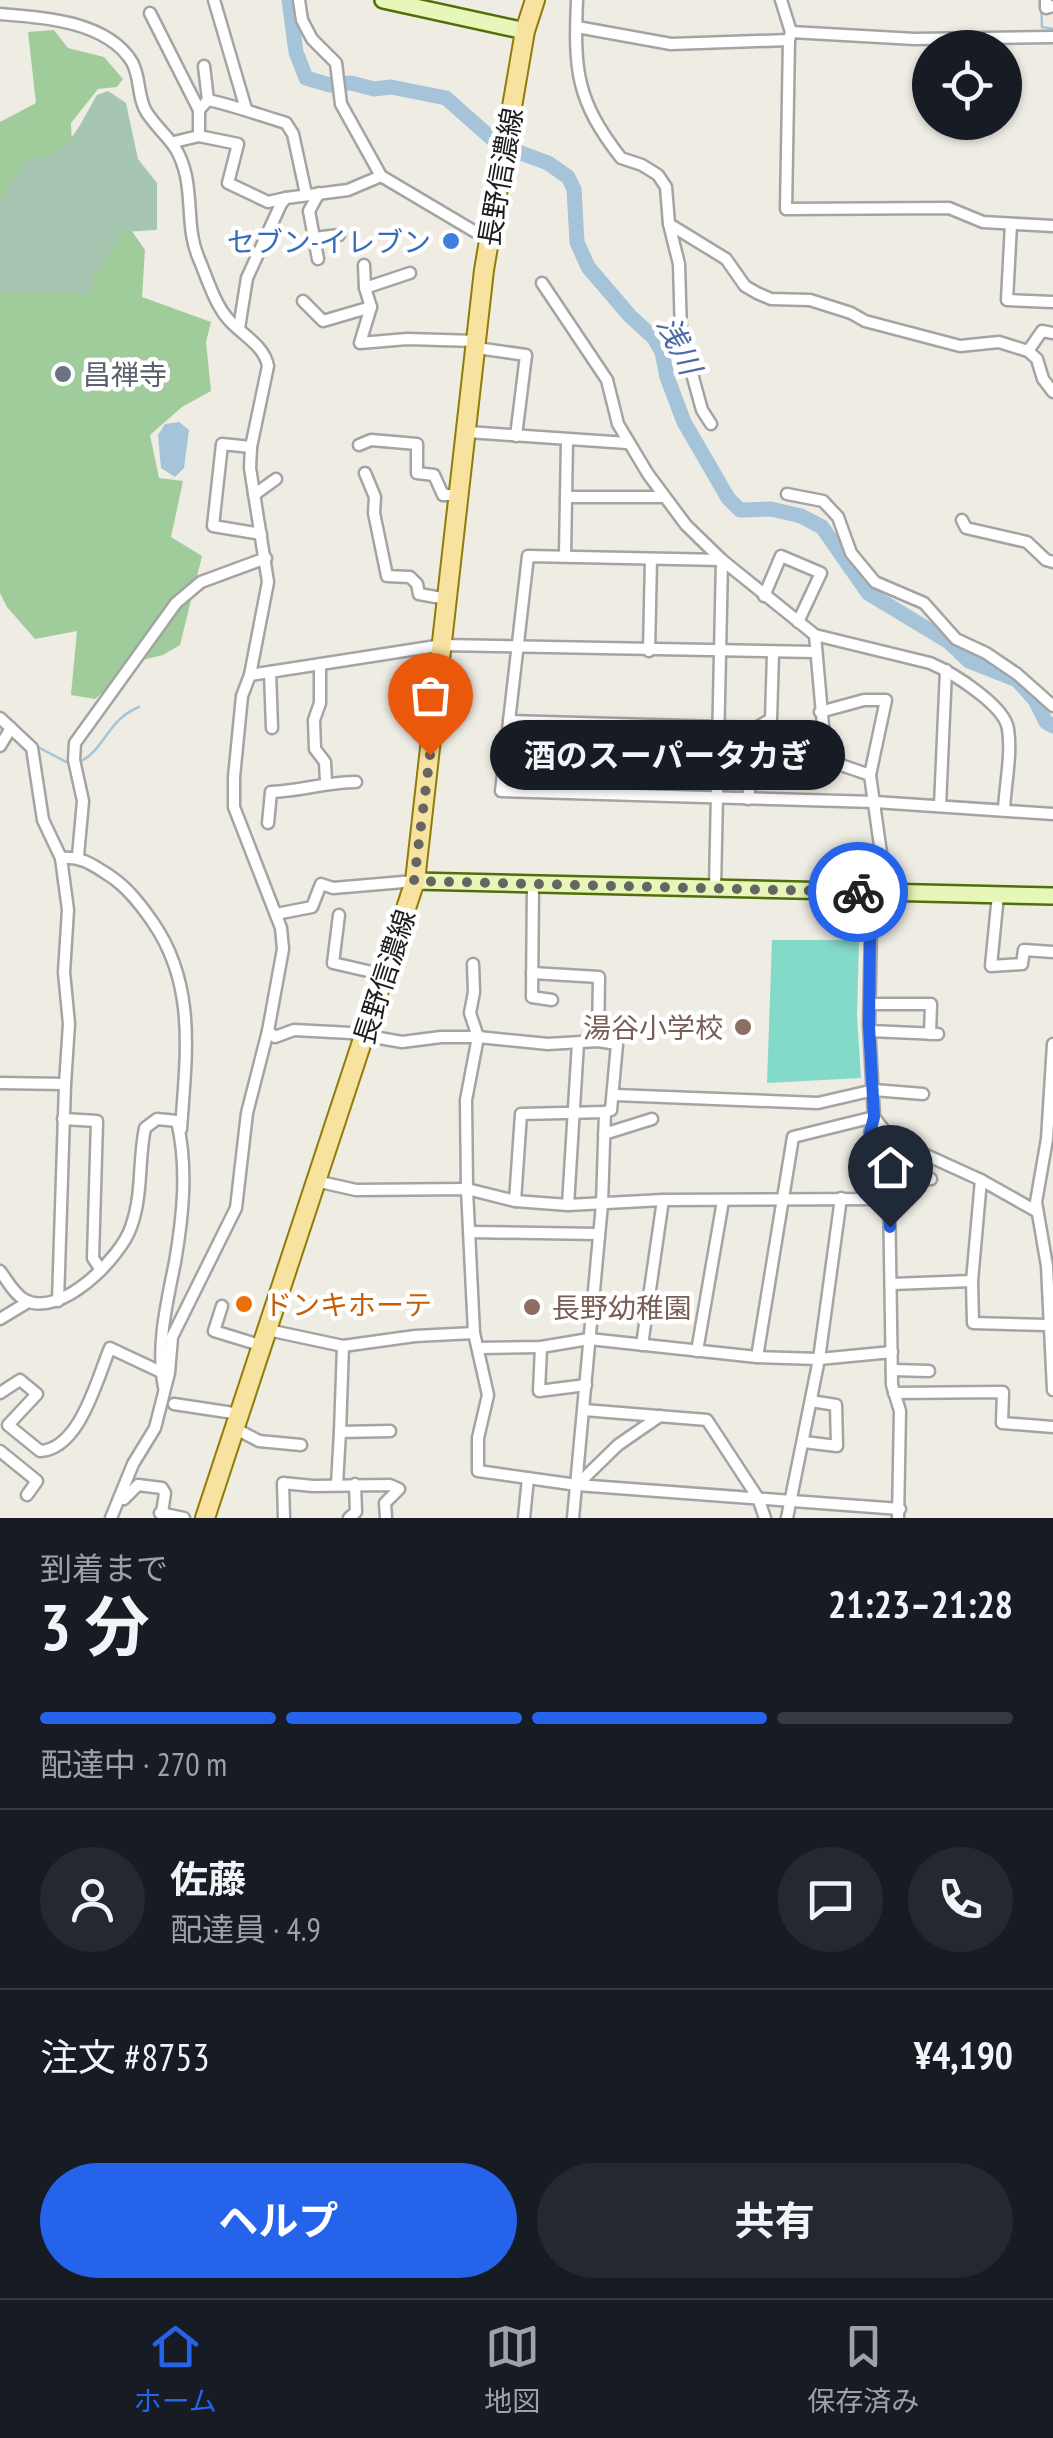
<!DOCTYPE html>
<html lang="ja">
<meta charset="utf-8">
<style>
body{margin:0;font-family:"PT Sans Narrow","Noto Sans JP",sans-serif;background:#242831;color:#f1f3f6;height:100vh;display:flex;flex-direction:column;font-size:38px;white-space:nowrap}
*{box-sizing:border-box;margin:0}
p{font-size:32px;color:#9ea1a6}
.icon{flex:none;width:55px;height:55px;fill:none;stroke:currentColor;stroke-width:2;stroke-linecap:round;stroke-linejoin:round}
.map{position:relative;height:1518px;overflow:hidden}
.side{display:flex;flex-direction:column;background:#171b24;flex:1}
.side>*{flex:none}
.controls{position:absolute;left:912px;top:30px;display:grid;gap:20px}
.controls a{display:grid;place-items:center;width:110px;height:110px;border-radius:50%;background:#171b24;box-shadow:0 2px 8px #0004;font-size:50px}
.pin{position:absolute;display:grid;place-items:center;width:85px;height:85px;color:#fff;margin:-102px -42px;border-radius:50% 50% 50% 0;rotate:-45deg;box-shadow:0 0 10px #0007}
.pin .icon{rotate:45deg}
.courier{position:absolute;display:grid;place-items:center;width:100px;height:100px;margin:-50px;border:8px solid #2563eb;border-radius:50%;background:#fff;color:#222;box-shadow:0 2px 12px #0007}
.bubble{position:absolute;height:70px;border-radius:35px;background:#171b24;box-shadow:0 2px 8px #0004;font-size:32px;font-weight:700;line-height:70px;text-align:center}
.overview em{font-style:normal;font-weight:700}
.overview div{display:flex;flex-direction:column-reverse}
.overview{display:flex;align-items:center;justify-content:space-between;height:170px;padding:0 40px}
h1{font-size:65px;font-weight:700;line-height:75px}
.bar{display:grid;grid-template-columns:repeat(4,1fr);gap:15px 10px;align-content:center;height:120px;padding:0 40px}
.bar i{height:12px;border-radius:8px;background:#363941}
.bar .active{background:#2563eb}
.bar p{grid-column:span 4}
.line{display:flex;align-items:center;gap:25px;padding:0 40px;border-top:2px solid #363941}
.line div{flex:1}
.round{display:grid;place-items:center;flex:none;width:105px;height:105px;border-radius:52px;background:#242831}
.primary-button{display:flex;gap:20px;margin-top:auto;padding:20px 40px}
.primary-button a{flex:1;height:115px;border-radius:60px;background:#2563eb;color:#fff;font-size:40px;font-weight:700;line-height:115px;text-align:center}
.primary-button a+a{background:#242831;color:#f1f3f6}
.dock{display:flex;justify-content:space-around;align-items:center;height:140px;border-top:2px solid #363941;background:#171b24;font-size:28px;color:#9ea1a6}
.dock a{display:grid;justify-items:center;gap:5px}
.dock .active{color:#2563eb}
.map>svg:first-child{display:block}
</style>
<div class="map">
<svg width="1053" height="1518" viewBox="0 0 1053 1518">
<rect width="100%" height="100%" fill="#eeece3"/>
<path fill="#9fcc9a" d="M54,30L68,48L104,57L123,79L117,87L98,89L71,123L72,145L145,250L142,297L211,322L206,342L211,391L182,407L150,435L159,478L183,481L171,537L202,556L180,645L163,655L142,660L95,699L71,695L77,631L35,639L7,607L0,593V122L36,103L28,32Z"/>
<path fill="#a6c6b1" d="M108,91L126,103L138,159L157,183V230L122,232L94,276L91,294H0V199L26,160C70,155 77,129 97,95Z"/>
<path fill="#84dac9" d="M772,940H859L857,1015L861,1078L767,1083Z"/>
<path fill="#a5c4da" d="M179,422L189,430L184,468L175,477L161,468L158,435L165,424Z"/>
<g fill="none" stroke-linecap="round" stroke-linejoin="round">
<g stroke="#a5c4da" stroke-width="2.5">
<path d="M1041,0L1042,27L1053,29"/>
<path d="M36,746L72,765"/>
<path d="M80,762C105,749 107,720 139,707"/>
</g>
<path stroke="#a5c4da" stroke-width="15" d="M289,0L296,52L306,78L330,85L351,83L374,89L391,87L446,98L499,145L548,163L568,177L574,189L577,242L588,267L630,316L654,338L662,352L667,377L684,422L728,498L740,510L771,509L801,516L822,527L868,593L949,642L969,661L1017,680L1035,700L1046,722L1053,726"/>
<defs>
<g id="street">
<path d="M214,0L246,109"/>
<path d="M299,0L302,20L312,39L336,63L341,104L381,176L489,240"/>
<path d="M577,0C574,71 576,100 621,158L642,165L658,175L666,187L669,224L679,264L681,334L702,410L711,424"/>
<path d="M781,0L791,32"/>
<path d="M1046,0V8L1053,6"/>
<path d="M150,13L199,110V136L174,142"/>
<path d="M0,14C42,17 107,21 132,62C141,78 137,98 147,113C165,139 178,141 186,176C192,205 187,232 199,259C207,278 215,305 229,320C242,335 264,345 268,366L251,447L250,468L268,582L250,675L242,696L234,777V807L281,928L283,949L268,1031L247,1113L236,1208L172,1337L169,1373L155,1428L133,1464L111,1518"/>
<path d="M577,27L671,44L789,40L791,32L915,39L1053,37"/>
<path d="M789,40L786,209L949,208L983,222L1053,226"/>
<path d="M204,66L208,100"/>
<path d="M199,110L208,100C236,106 259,115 286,123L293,134L306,194"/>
<path d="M199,136L238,144L228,183L268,202L286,198"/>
<path d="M669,224L726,259L745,286L757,293L771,299L810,300L851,313L865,321L960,346L999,342L1028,351L1037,359L1043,379L1053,392"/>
<path d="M1011,224L1007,300L1053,302"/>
<path d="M314,238L339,235"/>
<path d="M318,259L309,211L319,193"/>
<path d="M364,265L365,288L371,307L360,343L407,339L476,341"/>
<path d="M542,283L607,380L618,424L648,474L686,525L722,560L815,635L930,663C951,672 1005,705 1008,729C1012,755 1005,785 1004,810"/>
<path d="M365,288L410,273"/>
<path d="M303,301L323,321L371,307"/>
<path d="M239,328L247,278L281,204L286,198L348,190L381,176"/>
<path d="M477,348L526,355L516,436"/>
<path d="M1028,351L1042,331L1053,333"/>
<path d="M468,432L627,443"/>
<path d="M359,445L371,440L417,444V473L434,475L443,495H459"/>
<path d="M251,447L222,444L213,526L261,534"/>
<path d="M365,473L375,497L374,513L387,576L410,577L417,584L419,594L447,599"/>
<path d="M787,494L823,501L838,517L851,553L875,582L924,603L956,639L986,653L1017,674L1053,706"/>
<path d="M254,495L276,479"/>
<path d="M566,497H663"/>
<path d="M962,520L966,528L1027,542L1046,560L1053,562"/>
<path d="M565,556L567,440"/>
<path d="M722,560L528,556L501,791L875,802L1053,814"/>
<path d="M764,596L781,556L821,573L798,622"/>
<path d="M815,635L824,737L841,765L870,775L881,853L879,893L871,927L869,1025L874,1117L870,1133L882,1184L889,1192L892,1385L900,1411L898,1518"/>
<path d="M649,651L651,559"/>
<path d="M320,665V703L314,720L315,749L325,762L326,782"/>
<path d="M270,672L272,728"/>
<path d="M250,675L443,645L814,652"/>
<path d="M820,712L864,700H886L870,775"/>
<path d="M0,718L32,748L43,820L61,858L68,910L64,972L69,1024L65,1084L0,1083"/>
<path d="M509,721L756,728L771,719L773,654"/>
<path d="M0,746L11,728"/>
<path d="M748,799L751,773L824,737"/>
<path d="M940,806L946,670"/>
<path d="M268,823L271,792C301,791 326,782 356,782"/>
<path d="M78,856L83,801L74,760L75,743L176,603L201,582L266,558"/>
<path d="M61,858C82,856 93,865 110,876C127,887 140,904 152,921C197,985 186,1055 181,1129"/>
<path d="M533,884L532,997L552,1000"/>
<path d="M715,888L722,560"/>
<path d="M998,895L991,966L1022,964L1024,950L1053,952"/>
<path d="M276,914L312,907L321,884L333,888L415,881"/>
<path d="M339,915L333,963L385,975"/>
<path d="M473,964L474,992L470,1013L478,1037L466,1100L467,1189L474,1333L488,1395L478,1438V1471L577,1485L900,1509"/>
<path d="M532,973L599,977L598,1041"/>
<path d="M870,1004H931L930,1034"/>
<path d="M268,1031L275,1037L294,1030L351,1033L402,1042L441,1037H478L548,1044L598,1041L617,1044L611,1110L605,1112L602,1204L573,1518"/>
<path d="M870,1031L938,1034"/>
<path d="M1053,1044L1047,1139L1036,1202L1047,1266L1053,1390"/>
<path d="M615,1095L818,1103L874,1090L923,1094"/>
<path d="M874,1117L891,1139L981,1180L1036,1211"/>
<path d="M63,1119L97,1121L93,1258L101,1270"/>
<path d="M604,1134L652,1119"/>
<path d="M981,1180L972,1281L973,1323L1048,1325"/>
<path d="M316,1181L356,1190L467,1189L515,1201L568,1205L663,1200L889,1199"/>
<path d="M882,1184L931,1179"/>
<path d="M515,1201L521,1114L605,1112"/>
<path d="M568,1205L578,1043"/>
<path d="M470,1232L598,1234"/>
<path d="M0,1271C7,1280 14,1294 25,1300C61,1319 121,1257 131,1227C143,1194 138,1161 145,1128L157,1119L177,1121C188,1167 183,1216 175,1262C167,1303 156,1345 164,1387"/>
<path d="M892,1284L972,1281"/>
<path d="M58,1301L65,1084"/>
<path d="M222,1306L214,1331L263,1346"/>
<path d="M0,1319L28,1302"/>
<path d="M268,1330L343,1346L415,1336L474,1333"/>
<path d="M642,1345L663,1200"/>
<path d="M541,1347L539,1391L586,1385"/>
<path d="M478,1348L541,1347L589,1339L757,1357L819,1359L892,1352"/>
<path d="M697,1351L723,1201"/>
<path d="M757,1357L793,1137L874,1117"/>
<path d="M892,1370L929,1371"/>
<path d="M0,1393L20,1380L37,1394L8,1425L40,1451C80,1449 97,1379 110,1348L161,1372"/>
<path d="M894,1393L1003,1392L1002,1423L1053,1427"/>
<path d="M174,1404L240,1414"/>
<path d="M584,1410L707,1420L758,1498L765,1518"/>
<path d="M236,1429L259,1441L301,1445"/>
<path d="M340,1432L343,1346"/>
<path d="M804,1442L837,1446L836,1405L811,1401"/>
<path d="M0,1451L37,1481L27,1495"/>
<path d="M337,1484L340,1432L390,1431"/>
<path d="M578,1484L618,1445L660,1416"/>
<path d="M120,1497L124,1499L138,1485L162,1488L165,1493L162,1513"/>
<path d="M160,1513L184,1518"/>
<path d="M284,1518L283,1483L313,1486L390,1485L399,1489L385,1503L386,1518"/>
<path d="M349,1518L356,1512L355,1484"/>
<path d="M524,1518L528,1478"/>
<path d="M787,1518L819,1359L841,1198"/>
</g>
<g id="secondary">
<path d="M383,0L525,31"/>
<path d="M415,881L1053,896"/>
</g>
<path id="primary" d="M205,1518L415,881L484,270L525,31L535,0"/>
</defs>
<use href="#street" stroke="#a4a4a4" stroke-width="15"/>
<use href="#secondary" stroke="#516f09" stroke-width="20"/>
<use href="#primary" stroke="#907c06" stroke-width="22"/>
<use href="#street" stroke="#fff" stroke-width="10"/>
<use href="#secondary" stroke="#e8f6b9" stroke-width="15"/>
<use href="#primary" stroke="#f8e29f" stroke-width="18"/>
</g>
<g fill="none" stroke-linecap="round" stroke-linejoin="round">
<path stroke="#666562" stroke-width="10" stroke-dasharray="0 18" d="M430,755L414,881L858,892"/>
<path stroke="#2563eb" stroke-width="12" d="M858,892H879L870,938L869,1025L874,1117L870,1133L882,1184L889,1192L890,1227"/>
</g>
<circle fill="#3f7fe0" stroke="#fff" stroke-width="4" cx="451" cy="241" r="10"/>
<circle fill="#6b7280" stroke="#fff" stroke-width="4" cx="63" cy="374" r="10"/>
<g fill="#8d6e63" stroke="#fff" stroke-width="4">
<circle cx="743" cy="1027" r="10"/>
<circle cx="532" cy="1307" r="10"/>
</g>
<circle fill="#e8710a" stroke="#fff" stroke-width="4" cx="244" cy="1304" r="10"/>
<g text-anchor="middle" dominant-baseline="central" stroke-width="9" stroke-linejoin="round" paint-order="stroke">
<g font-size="28" fill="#1d1d1d" stroke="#fff">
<text transform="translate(500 177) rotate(-80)">長野信濃線</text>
<text transform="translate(384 977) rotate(-72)">長野信濃線</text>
</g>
<g font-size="28" fill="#366cbe" stroke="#fff" text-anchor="end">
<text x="431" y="241">セブン-イレブン</text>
</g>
<g font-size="28" fill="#5b616d" stroke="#fff" text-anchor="start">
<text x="83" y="374">昌禅寺</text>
</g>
<g font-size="28" fill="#785e54" stroke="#fff" text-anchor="end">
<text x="723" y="1027">湯谷小学校</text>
<text x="552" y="1307" text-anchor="start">長野幼稚園</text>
</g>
<g font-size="28" fill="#c56008" stroke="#fff" text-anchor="start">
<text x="264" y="1304">ドンキホーテ</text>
</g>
<g font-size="30" font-style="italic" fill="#4e6aa8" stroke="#fff">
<text transform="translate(680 345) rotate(64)">浅川</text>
</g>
</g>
</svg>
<div class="controls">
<a><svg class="icon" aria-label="locate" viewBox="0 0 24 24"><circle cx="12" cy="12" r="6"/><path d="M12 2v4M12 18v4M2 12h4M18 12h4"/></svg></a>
</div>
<div class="pin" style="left:430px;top:755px;background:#ea580c"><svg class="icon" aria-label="bag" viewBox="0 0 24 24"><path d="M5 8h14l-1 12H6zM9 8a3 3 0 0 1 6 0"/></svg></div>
<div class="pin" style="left:890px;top:1227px;background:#1f2937"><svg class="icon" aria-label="home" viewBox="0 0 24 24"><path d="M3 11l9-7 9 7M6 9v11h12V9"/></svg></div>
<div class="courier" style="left:858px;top:892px"><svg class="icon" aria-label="bike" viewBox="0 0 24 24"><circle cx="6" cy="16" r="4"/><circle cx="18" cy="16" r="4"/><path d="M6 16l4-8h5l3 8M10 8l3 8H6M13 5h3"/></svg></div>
<div class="bubble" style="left:490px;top:720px;width:355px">酒のスーパータカぎ</div>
</div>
<section class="side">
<div class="overview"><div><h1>3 分</h1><p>到着まで</p></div><em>21:23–21:28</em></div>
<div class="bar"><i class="active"></i><i class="active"></i><i class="active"></i><i></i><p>配達中 · 270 m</p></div>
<div class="line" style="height:180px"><a class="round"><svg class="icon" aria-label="person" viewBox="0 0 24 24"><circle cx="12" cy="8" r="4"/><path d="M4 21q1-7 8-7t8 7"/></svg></a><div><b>佐藤</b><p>配達員 · 4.9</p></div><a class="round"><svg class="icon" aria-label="chat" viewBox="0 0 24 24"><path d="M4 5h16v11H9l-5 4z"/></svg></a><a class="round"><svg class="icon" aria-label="phone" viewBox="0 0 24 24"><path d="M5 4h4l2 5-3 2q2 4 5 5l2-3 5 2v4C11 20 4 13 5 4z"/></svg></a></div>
<div class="line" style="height:130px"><div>注文 #8753</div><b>¥4,190</b></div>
<div class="primary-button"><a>ヘルプ</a><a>共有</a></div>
</section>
<nav class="dock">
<a class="active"><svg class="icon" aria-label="home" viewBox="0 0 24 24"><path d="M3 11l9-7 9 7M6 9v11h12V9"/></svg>ホーム</a>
<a><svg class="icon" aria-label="map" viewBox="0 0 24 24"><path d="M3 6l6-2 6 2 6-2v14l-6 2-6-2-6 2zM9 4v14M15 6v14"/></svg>地図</a>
<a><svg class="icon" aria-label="saved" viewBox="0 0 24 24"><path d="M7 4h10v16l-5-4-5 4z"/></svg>保存済み</a>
</nav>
